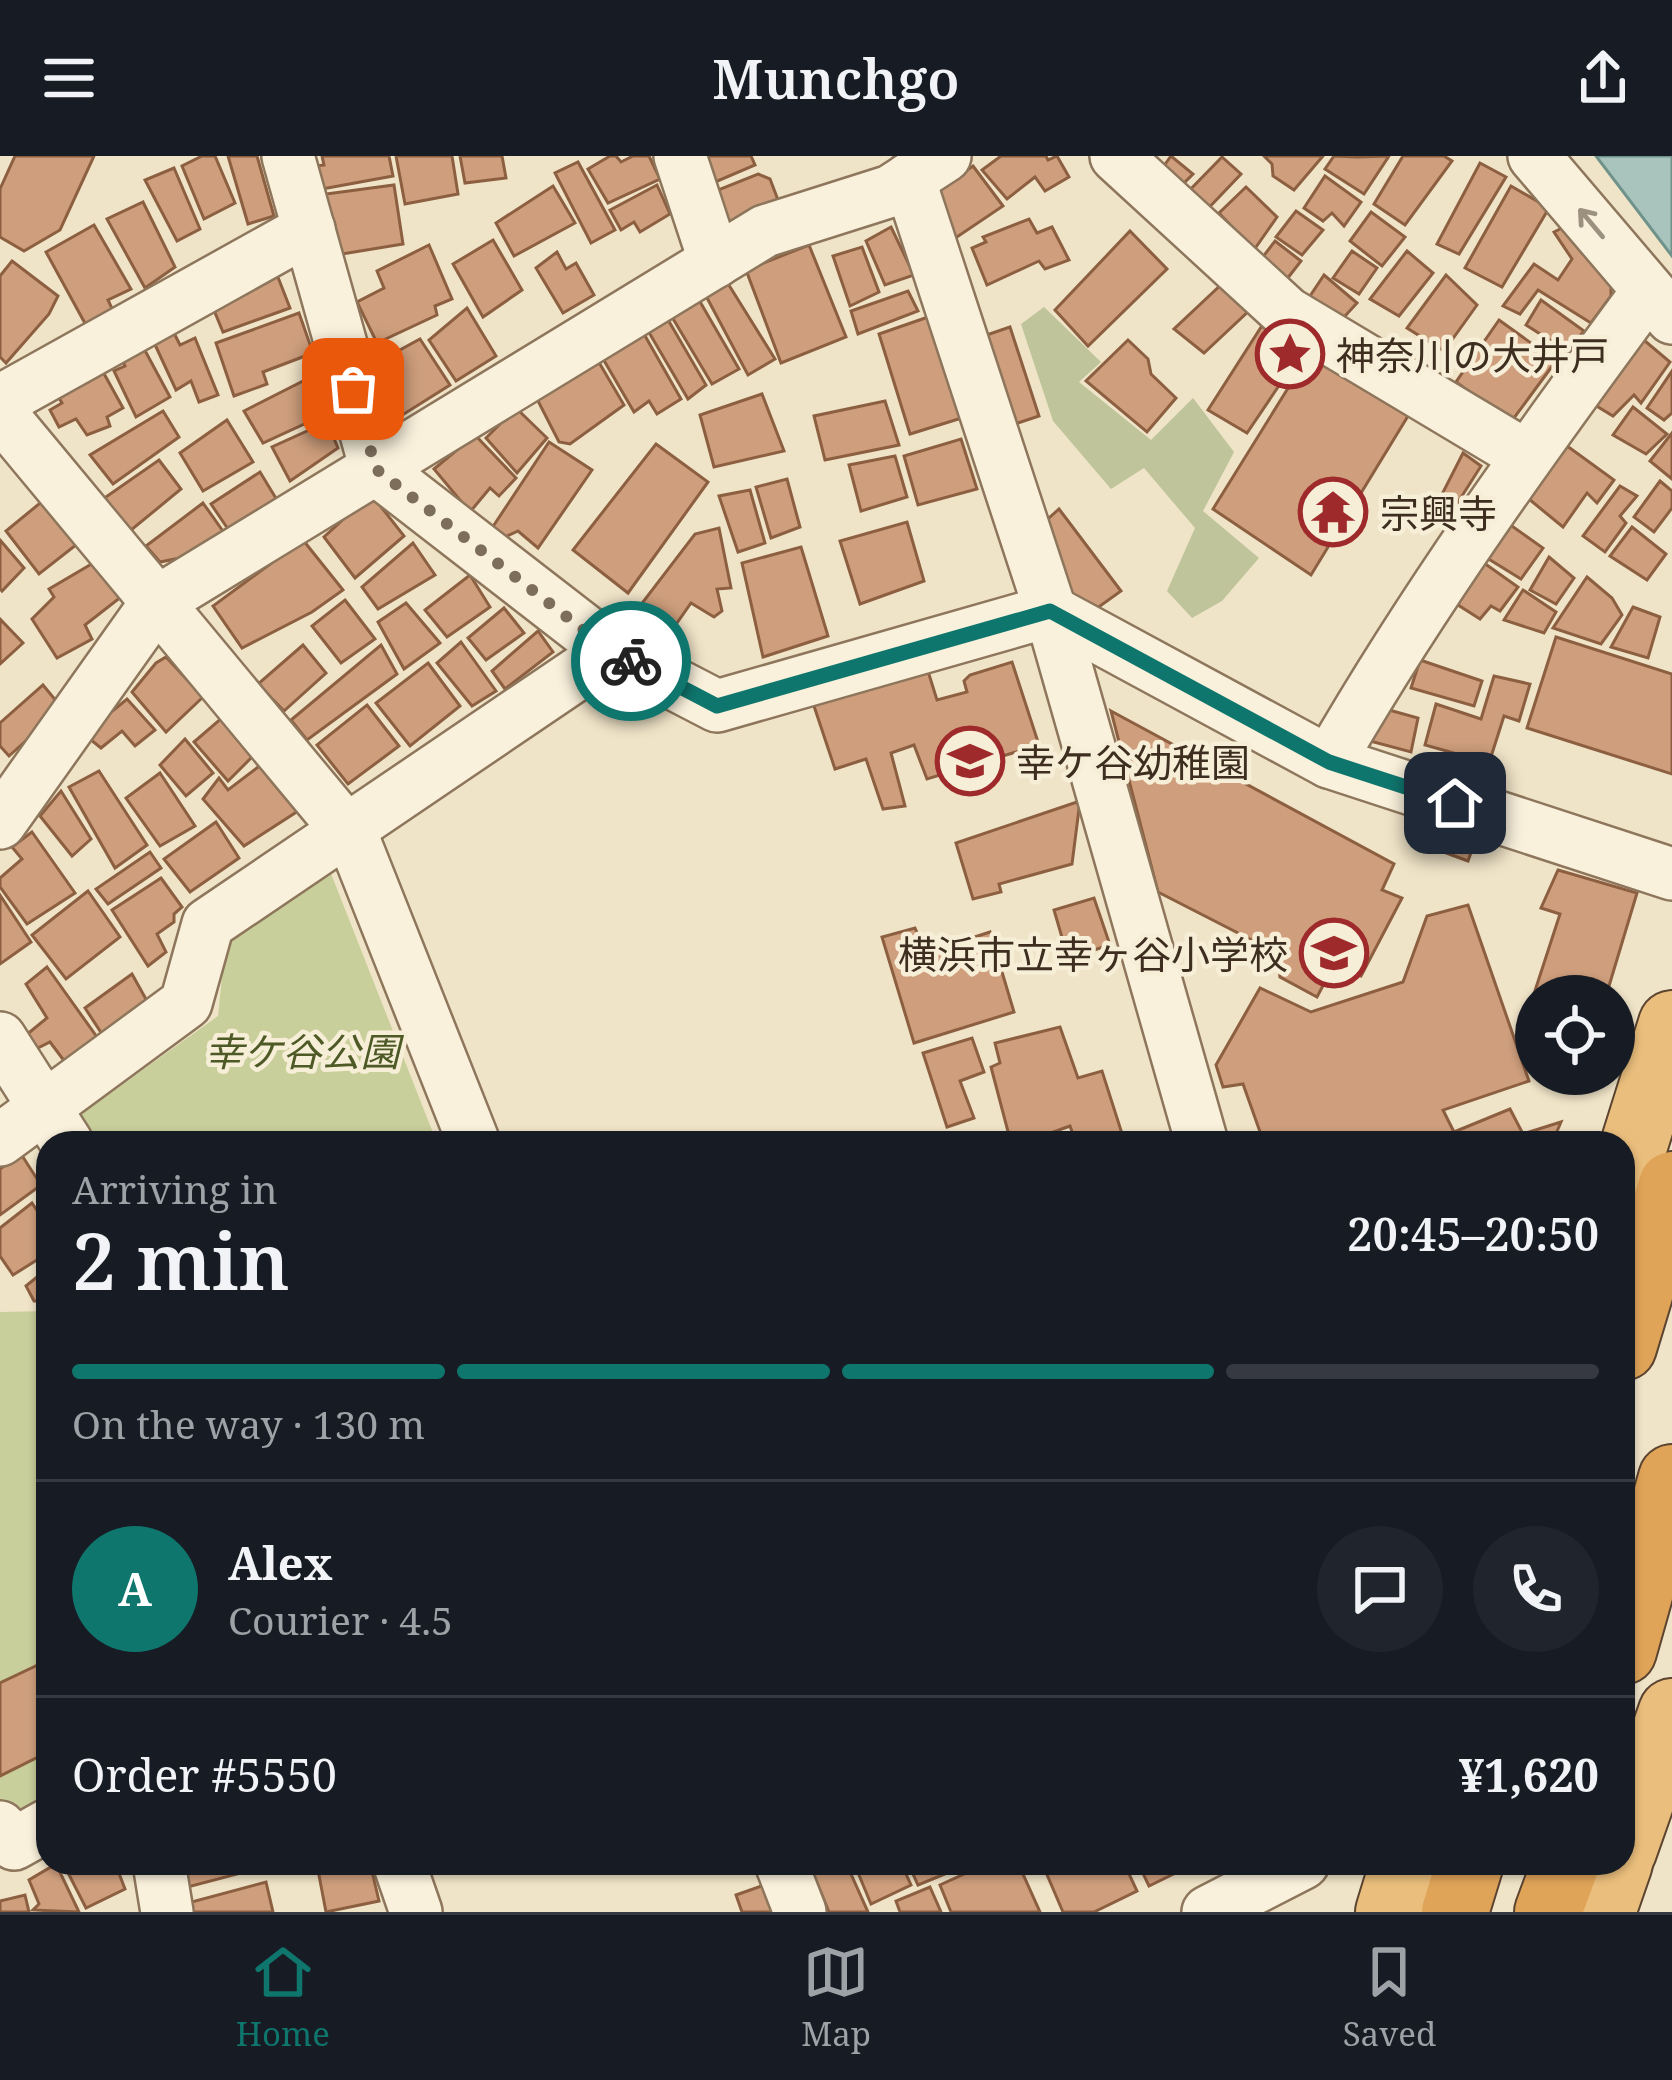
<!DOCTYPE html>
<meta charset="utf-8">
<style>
body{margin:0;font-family:"Noto Serif","Noto Sans JP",serif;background:#20242c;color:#f1f3f6;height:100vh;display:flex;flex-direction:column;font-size:45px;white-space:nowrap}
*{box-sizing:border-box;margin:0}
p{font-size:39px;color:#9ea1a6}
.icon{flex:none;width:66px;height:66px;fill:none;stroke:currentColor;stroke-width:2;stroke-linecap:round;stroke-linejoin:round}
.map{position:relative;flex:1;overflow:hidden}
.panel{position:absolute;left:36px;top:975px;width:1599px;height:744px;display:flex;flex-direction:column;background:#171b24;border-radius:36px;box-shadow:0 3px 9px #0004}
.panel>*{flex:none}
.tools{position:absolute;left:1515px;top:819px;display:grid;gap:24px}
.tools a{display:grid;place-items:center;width:120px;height:120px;border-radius:50%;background:#171b24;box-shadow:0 3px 9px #0004;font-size:60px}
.pin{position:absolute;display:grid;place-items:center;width:102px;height:102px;color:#fff;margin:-51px;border-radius:24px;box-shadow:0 6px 18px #0006}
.courier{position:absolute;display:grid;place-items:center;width:120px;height:120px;margin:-60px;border:9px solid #0f766e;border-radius:50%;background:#fff;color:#222;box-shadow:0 3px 15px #0007}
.headline em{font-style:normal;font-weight:600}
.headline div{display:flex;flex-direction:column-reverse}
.headline{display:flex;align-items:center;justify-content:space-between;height:204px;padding:0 36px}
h1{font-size:78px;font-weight:600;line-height:90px}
.bar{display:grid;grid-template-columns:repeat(4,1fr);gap:18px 12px;align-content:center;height:144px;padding:0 36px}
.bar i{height:15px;border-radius:9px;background:#363941}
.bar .on{background:#0f766e}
.bar p{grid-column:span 4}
.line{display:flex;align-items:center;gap:30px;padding:0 36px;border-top:3px solid #363941}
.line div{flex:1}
.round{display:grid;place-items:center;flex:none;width:126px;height:126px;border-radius:63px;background:#20242c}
header{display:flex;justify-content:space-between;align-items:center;height:156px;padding:0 36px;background:#171b24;font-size:54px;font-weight:600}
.dock{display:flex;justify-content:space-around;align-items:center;height:168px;border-top:3px solid #363941;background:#171b24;font-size:33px;color:#9ea1a6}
.dock a{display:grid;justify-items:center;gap:6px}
.dock .on{color:#0f766e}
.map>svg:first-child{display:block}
</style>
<header><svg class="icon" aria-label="menu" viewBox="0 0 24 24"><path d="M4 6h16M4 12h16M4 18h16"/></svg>Munchgo<svg class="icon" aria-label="share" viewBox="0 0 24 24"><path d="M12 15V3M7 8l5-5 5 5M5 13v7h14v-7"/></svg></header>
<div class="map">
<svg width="1672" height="1756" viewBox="0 0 1672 1756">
<rect width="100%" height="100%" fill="#f0e4c8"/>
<g fill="#c9cf9b">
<path d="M330,715L437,987H82L70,966L218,860L226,782Z"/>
<path d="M48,1155V1647L0,1679V1156Z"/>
</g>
<path fill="#bfc49a" d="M1044,151L1101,206L1079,226L1151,284L1193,242L1234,296L1203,355L1259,402L1222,445L1192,462L1167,435L1195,372L1144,312L1111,333L1053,265L1021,168Z"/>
<path fill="#a9c4bc" stroke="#6f938a" stroke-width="3" d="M1596,0H1672V100Z"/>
<g fill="#cf9f7d" stroke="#8d5f41" stroke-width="3">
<path d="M15,0H94L60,74L24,95L0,81V33Z"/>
<path d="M202,0H215L235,47L204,63L182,10Z"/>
<path d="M228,0H257L274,60L248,68Z"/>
<path d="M322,0H389L393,20L322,33L316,10L324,9Z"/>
<path d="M396,0H452L458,38L405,48Z"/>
<path d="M460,0H502L506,22L465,27Z"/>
<path d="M610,0H616L621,6L633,0H649L660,23L608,47L588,13Z"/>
<path d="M695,0H751L755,9L706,30Z"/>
<path d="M1001,0H1046L1048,4L1057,0L1069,21L1045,35L1035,21L1007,43L982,14Z"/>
<path d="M1171,0L1193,18L1179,32L1161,14Z"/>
<path d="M1264,0H1323L1294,34L1273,20L1272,8Z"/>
<path d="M1334,0L1357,1L1389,0L1364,38L1325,13Z"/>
<path d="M1403,0H1444L1452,5L1405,69L1374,48Z"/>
<path d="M1222,1L1241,18L1201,60L1182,42Z"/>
<path d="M578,6L615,74L591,87L555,17Z"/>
<path d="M1480,7L1506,21L1459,98L1437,88Z"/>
<path d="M973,10L1003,50L945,89L935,37Z"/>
<path d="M174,12L200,73L177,85L145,24Z"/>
<path d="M758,18L770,23L783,57L724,79L708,38Z"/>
<path d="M1325,20L1361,46L1344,70L1332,57L1323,65L1304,52Z"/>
<path d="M394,29L403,88L336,99L326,38Z"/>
<path d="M657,29L670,58L640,76L634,66L621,74L610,54Z"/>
<path d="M553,30L575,67L514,100L496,67Z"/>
<path d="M1511,30L1549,52L1502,131L1465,112Z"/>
<path d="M1246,31L1277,61L1254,94L1219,57Z"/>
<path d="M143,46L175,111L145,132L107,63Z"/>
<path d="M1296,55L1323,74L1302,99L1276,81Z"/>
<path d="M1371,56L1405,81L1382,110L1350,85Z"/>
<path d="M1029,63L1037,77L1052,71L1069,104L1045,113L1039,105L987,129L972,92L986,86L983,81Z"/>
<path d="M1570,68L1611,116V140L1591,167L1538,134L1520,158L1503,150L1534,108L1558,124L1572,103L1554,76Z"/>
<path d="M94,69L131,133L108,144L115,159L87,171L46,96Z"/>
<path d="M891,71L914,119L885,129L866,85Z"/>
<path d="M1130,75L1167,113L1088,190L1055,154Z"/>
<path d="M493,84L522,134L483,161L453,108Z"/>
<path d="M1275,85L1301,105L1287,123L1262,102Z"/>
<path d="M429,89L452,143L435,150L437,159L377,187L357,146L384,132L377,115Z"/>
<path d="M809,89L846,181L781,207L746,114Z"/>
<path d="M862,91L879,136L850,150L833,100Z"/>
<path d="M1352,95L1377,112L1359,138L1333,122Z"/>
<path d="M1407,95L1433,117L1399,160L1370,143Z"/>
<path d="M557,96L566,113L576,107L594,139L563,157L536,112Z"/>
<path d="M12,105L58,140L49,158L6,207L0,201V120Z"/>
<path d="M274,111L290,152L223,176L211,147Z"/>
<path d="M1324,119L1357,147L1335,171L1304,149Z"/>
<path d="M1446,119L1477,149L1444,195L1407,172Z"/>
<path d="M1225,125L1253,151L1204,197L1174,173Z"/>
<path d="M727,126L775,203L748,219L705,138Z"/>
<path d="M908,135L918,155L858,178L851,155Z"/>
<path d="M699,144L739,213L712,228L672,161Z"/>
<path d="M1541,144L1584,175L1567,195L1526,169Z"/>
<path d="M467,152L496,200L456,225L429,184Z"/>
<path d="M299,157L313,197L263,216L267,228L234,240L216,187Z"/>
<path d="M931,160L965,261L910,278L879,178Z"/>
<path d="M667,162L706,229L688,243L647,173Z"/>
<path d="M1499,164L1556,205L1511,266L1456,226Z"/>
<path d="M1265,165L1303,194L1247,277L1208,254Z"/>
<path d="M170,169L180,189L195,182L218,239L199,246L191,225L176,234L151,180Z"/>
<path d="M1010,171L1039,260L1006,271L978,182Z"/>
<path d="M644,178L681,243L657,258L649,245L634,256L602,201Z"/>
<path d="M420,183L450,229L396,263L365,213Z"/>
<path d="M1128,184L1148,203L1151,218L1176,242L1147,276L1086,225Z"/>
<path d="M1645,185L1670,206L1641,247L1634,239L1613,260L1590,246L1623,193Z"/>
<path d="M142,189L170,241L136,261L114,215L125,210L121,201Z"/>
<path d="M1308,200L1408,260L1311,419L1213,353Z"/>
<path d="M597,203L624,249L570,288L559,286L536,241Z"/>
<path d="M97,205L123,252L107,261L110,270L87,279L76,263L59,271L50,254L62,247L52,230Z"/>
<path d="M1672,215V257L1664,264L1647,252Z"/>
<path d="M311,221L328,257L263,287L244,255Z"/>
<path d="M762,238L784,295L714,311L700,259Z"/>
<path d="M885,245L899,289L825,304L814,260Z"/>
<path d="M1633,251L1667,278L1646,298L1613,279Z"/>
<path d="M516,252L547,282L517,317L486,282Z"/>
<path d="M163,255L179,281L113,328L90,299Z"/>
<path d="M227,264L253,306L203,335L180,297Z"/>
<path d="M327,266L338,292L290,325L272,291Z"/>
<path d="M1672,277V323L1650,305Z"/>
<path d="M475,279L516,322L499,340L490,332L470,356L434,313Z"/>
<path d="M961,283L977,333L918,349L904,300Z"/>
<path d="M549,286L592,314L538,392L518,375L505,381L492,372Z"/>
<path d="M1563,287L1614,324L1597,347L1587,337L1563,371L1524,339Z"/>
<path d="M656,288L708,326L628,437L573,394Z"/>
<path d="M1463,297L1481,310L1455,351L1433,356Z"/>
<path d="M895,300L907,341L861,355L849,309Z"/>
<path d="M159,304L181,333L130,375L103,343Z"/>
<path d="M260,316L277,344L230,376L211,348Z"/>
<path d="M787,323L800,371L771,382L756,331Z"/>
<path d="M1660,325L1672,335V352L1654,376L1634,361Z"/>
<path d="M1620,330L1637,340L1620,360L1626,367L1605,396L1583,380Z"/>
<path d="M750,334L765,387L738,396L719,340Z"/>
<path d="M371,338L404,380L355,422L324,381Z"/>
<path d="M45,343L81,385L39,418L6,375Z"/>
<path d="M203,347L225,378L185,401L160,406L146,390Z"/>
<path d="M1059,353L1121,435L1089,458L1065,440L1039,371Z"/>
<path d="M907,366L924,425L860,448L840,385Z"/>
<path d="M1509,368L1543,392L1521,423L1487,402Z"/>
<path d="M1632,371L1666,398L1647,424L1610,400Z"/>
<path d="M719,372L731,432L717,433L722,455L714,461L691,447L658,494L623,472L695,378Z"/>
<path d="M0,384L24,412L2,435L0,433Z"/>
<path d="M303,384L343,434L312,456L242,492L213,450Z"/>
<path d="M413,387L435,419L378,453L362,431Z"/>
<path d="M801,391L828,480L763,501L742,407Z"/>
<path d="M1549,401L1574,422L1556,448L1530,434Z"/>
<path d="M95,406L121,441L85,469L92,483L57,502L32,463L54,441L49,433Z"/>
<path d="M1484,407L1518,431L1500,455L1491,450L1480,463L1455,447Z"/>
<path d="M470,419L490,451L447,481L425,454Z"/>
<path d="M1587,421L1612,442L1622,459L1601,488L1553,472Z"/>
<path d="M1523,434L1556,456L1544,477L1504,464Z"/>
<path d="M345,444L375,483L341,507L312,470Z"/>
<path d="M406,447L440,487L404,513L378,466Z"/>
<path d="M1633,451L1660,461L1648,502L1611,491Z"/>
<path d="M504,452L524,477L486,504L468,482Z"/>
<path d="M0,463L23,487L0,508Z"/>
<path d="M538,475L553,496L505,533L492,515Z"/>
<path d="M1556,481L1672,518V618L1527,572Z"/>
<path d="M461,486L496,535L472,550L437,507Z"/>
<path d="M303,489L326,517L284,555L258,528Z"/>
<path d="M381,489L397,518L307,584L291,564Z"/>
<path d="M166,501L203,541L166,576L132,536L156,507Z"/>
<path d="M1420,504L1482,525L1474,550L1411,532Z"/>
<path d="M1012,506L1039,589L927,623L914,589L891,597L905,650L883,653L866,603L835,613L810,538L927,512L937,544L967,536L964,525L970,519Z"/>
<path d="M428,507L460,550L410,590L376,547Z"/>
<path d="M1494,520L1530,528L1519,565L1504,560L1489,607L1425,589L1436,548L1481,563Z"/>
<path d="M43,529L62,552L9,600L0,590V567Z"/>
<path d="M127,543L155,574L135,590L122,575L101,592L91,584L110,557Z"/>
<path d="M367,549L399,590L348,628L317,589Z"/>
<path d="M1382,552L1418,562L1411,596L1370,585Z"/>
<path d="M1111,555L1394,708L1382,734L1402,742L1361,820L1335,807L1317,841L1280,821L1277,797L1158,736Z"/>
<path d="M224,560L256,597L228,625L194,586Z"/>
<path d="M185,583L213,617L186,640L160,609Z"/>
<path d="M262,608L298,655L244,690L203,643L219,622L228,634Z"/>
<path d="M99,615L147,689L115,712L69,631Z"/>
<path d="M160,617L195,670L160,690L126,642Z"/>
<path d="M61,635L91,683L72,700L40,660Z"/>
<path d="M1080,645L1072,708L999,728L1001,736L973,743L956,687Z"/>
<path d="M1415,655L1478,677L1468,705L1419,687L1413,676Z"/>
<path d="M216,666L239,702L190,736L164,703Z"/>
<path d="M32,676L75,737L27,768L0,731V722L22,703L12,691Z"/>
<path d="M150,696L161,712L108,748L96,733Z"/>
<path d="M1558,714L1637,737L1606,840H1536V861L1531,847L1560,758L1541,752Z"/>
<path d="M161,722L182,751L174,758V766L157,778L166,796L148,810L112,754Z"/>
<path d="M88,735L120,781L66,823L32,779Z"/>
<path d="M0,739L31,786L0,808Z"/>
<path d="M1094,742L1110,789L1068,802L1054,754Z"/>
<path d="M1468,749L1529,925L1443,954L1454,976L1510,953L1523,978L1561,966L1552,987H1264L1243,928L1223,931L1216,909L1260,832L1311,856L1403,826L1427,760Z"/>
<path d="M915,772L926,797L990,776L1014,856L914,887L882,781Z"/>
<path d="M47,811L102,888L68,910L50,886L32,895L25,880L47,862L26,828Z"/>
<path d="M132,818L152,854L104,881L85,852Z"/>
<path d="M1060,871L1078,922L1102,915L1125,987H1076L1070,970L1023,987H1011L991,911L1000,907L995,887Z"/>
<path d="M972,882L984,916L960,925L974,962L947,971L923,897Z"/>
<path d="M21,998L41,1029L0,1059V1013Z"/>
<path d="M32,1047L48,1071V1097L13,1119L0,1100V1072Z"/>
<path d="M48,1112V1145H34L26,1130Z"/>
<path d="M40,1508L48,1525V1596L0,1620V1527Z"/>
<path d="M63,1707H115L125,1733L86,1752Z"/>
<path d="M177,1707H271V1709L184,1732Z"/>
<path d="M358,1707H370L379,1745L326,1756L318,1714Z"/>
<path d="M809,1707H846L868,1756H829Z"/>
<path d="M854,1707H901L911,1729L871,1748Z"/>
<path d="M908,1707H966L967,1709L918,1729Z"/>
<path d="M972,1707H1018L1040,1756H951L940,1729L975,1713Z"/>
<path d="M1042,1707H1124L1137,1735L1094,1756H1063Z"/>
<path d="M1138,1707H1196L1149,1730Z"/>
<path d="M56,1708L79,1756L33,1754L39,1748L29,1724Z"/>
<path d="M266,1726L273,1756H186L184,1748Z"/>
<path d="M770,1727L781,1756H742L736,1739Z"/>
<path d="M930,1731L941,1756H900L896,1745Z"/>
<path d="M25,1739L29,1756H0V1745Z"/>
</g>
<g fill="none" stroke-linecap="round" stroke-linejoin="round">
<defs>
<g id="minor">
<path d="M288,0L376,313L611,495L717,550L1050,455L1329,606L1672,718"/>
<path d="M680,0L715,106"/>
<path d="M1116,0L1287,157L1526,300"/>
<path d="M1534,0L1672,162"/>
<path d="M909,23L1048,447L1202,987"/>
<path d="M0,245L309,73"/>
<path d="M0,257L353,682L474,987"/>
<path d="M1329,606C1424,441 1535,288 1648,135"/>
<path d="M0,667L157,446L765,75L891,35L945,0"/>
<path d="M0,882L67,987"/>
<path d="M0,984L186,847L208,768L611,495"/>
<path d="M0,1671L14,1688L48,1669"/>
<path d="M159,1707L167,1756"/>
<path d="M399,1707L416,1756"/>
<path d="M781,1707L800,1756"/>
<path d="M1208,1756L1303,1707"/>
</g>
<g id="trunk">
<path d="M1623,1024L1672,868"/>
<path d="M1623,1695L1672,1556"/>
<path d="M1389,1756L1404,1707"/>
<path d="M1602,1756L1619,1707"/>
</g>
<g id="motorway">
<path d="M1623,1191L1672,1029"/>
<path d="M1623,1495L1672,1322"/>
<path d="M1455,1756L1470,1707"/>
<path d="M1548,1756L1566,1707"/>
</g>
</defs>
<use href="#minor" stroke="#8d765c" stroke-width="56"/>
<use href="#trunk" stroke="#5b4430" stroke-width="70"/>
<use href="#motorway" stroke="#5b4430" stroke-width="70"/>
<use href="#minor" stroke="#faf1dc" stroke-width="51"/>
<use href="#trunk" stroke="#eabe7c" stroke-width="66"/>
<use href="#motorway" stroke="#e0a458" stroke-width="66"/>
</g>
<defs><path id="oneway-shaft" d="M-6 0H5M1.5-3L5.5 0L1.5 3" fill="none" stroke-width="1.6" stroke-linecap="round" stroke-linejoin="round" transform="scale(3)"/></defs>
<use stroke="#9c907e" href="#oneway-shaft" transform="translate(1591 67) rotate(-130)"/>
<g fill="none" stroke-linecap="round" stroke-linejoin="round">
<path stroke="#7c6e5b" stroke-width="12" stroke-dasharray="0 21.6" d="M353,233L376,313L611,495L631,505"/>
<path stroke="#0f766e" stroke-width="15" d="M631,505L717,550L1050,455L1329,606L1455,647"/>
</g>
<defs>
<symbol id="sight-ring" viewBox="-11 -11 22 22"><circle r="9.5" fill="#f7eed8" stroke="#9e2a2b" stroke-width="1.5"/><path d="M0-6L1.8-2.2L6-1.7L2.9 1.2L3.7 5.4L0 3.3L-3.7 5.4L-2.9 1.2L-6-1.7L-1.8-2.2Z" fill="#9e2a2b"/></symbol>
<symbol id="temple-ring" viewBox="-11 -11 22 22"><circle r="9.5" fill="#f7eed8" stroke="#9e2a2b" stroke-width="1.5"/><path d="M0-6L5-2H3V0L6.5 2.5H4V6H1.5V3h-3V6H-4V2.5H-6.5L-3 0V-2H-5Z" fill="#9e2a2b"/></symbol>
<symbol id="school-ring" viewBox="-11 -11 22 22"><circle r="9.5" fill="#f7eed8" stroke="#9e2a2b" stroke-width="1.5"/><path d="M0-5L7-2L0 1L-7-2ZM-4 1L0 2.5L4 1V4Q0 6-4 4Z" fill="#9e2a2b"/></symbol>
</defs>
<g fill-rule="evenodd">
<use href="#sight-ring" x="1252" y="160" width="76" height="76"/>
<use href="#temple-ring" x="1295" y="318" width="76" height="76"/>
<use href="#school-ring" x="932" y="567" width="76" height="76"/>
<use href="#school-ring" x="1296" y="759" width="76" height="76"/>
</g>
<g text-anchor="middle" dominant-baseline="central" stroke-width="9" stroke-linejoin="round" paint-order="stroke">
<g font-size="39" fill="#3d2e20" stroke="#f7eed8" text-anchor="start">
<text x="1336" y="198">神奈川の大井戸</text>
<text x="1380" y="356">宗興寺</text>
<text x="1016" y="605">幸ケ谷幼稚園</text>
<text x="1288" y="797" text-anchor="end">横浜市立幸ヶ谷小学校</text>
</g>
<g font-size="39" font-style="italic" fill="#4d5a26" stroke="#f7eed8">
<text x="302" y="894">幸ケ谷公園</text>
</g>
</g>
</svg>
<div class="tools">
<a><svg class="icon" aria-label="locate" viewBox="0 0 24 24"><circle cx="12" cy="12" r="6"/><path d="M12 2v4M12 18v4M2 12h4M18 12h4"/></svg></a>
</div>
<div class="pin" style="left:353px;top:233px;background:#ea580c"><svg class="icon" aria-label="bag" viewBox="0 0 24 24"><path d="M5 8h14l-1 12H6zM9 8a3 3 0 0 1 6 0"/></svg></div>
<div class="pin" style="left:1455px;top:647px;background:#1f2937"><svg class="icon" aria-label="home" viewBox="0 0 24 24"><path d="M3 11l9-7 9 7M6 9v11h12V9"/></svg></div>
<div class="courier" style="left:631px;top:505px"><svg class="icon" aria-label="bike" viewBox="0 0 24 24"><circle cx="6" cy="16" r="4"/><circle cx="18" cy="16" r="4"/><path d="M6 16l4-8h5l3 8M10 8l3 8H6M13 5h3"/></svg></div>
<section class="panel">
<div class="headline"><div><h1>2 min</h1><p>Arriving in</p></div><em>20:45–20:50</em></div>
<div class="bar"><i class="on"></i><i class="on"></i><i class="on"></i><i></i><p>On the way · 130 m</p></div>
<div class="line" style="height:216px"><b class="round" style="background:#0f766e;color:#fff">A</b><div><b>Alex</b><p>Courier · 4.5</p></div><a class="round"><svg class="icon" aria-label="chat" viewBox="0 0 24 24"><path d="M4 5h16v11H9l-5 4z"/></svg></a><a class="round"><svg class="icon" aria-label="phone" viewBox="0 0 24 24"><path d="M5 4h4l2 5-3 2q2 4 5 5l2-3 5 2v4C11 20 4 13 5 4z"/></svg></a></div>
<div class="line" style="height:156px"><div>Order #5550</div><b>¥1,620</b></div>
</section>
</div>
<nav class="dock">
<a class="on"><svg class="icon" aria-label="home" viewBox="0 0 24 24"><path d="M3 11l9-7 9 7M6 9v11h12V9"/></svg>Home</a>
<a><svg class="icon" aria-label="map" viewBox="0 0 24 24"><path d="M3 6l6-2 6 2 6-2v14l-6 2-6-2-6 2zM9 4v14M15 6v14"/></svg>Map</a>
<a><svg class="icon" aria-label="saved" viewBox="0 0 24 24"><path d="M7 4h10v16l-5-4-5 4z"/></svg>Saved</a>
</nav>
